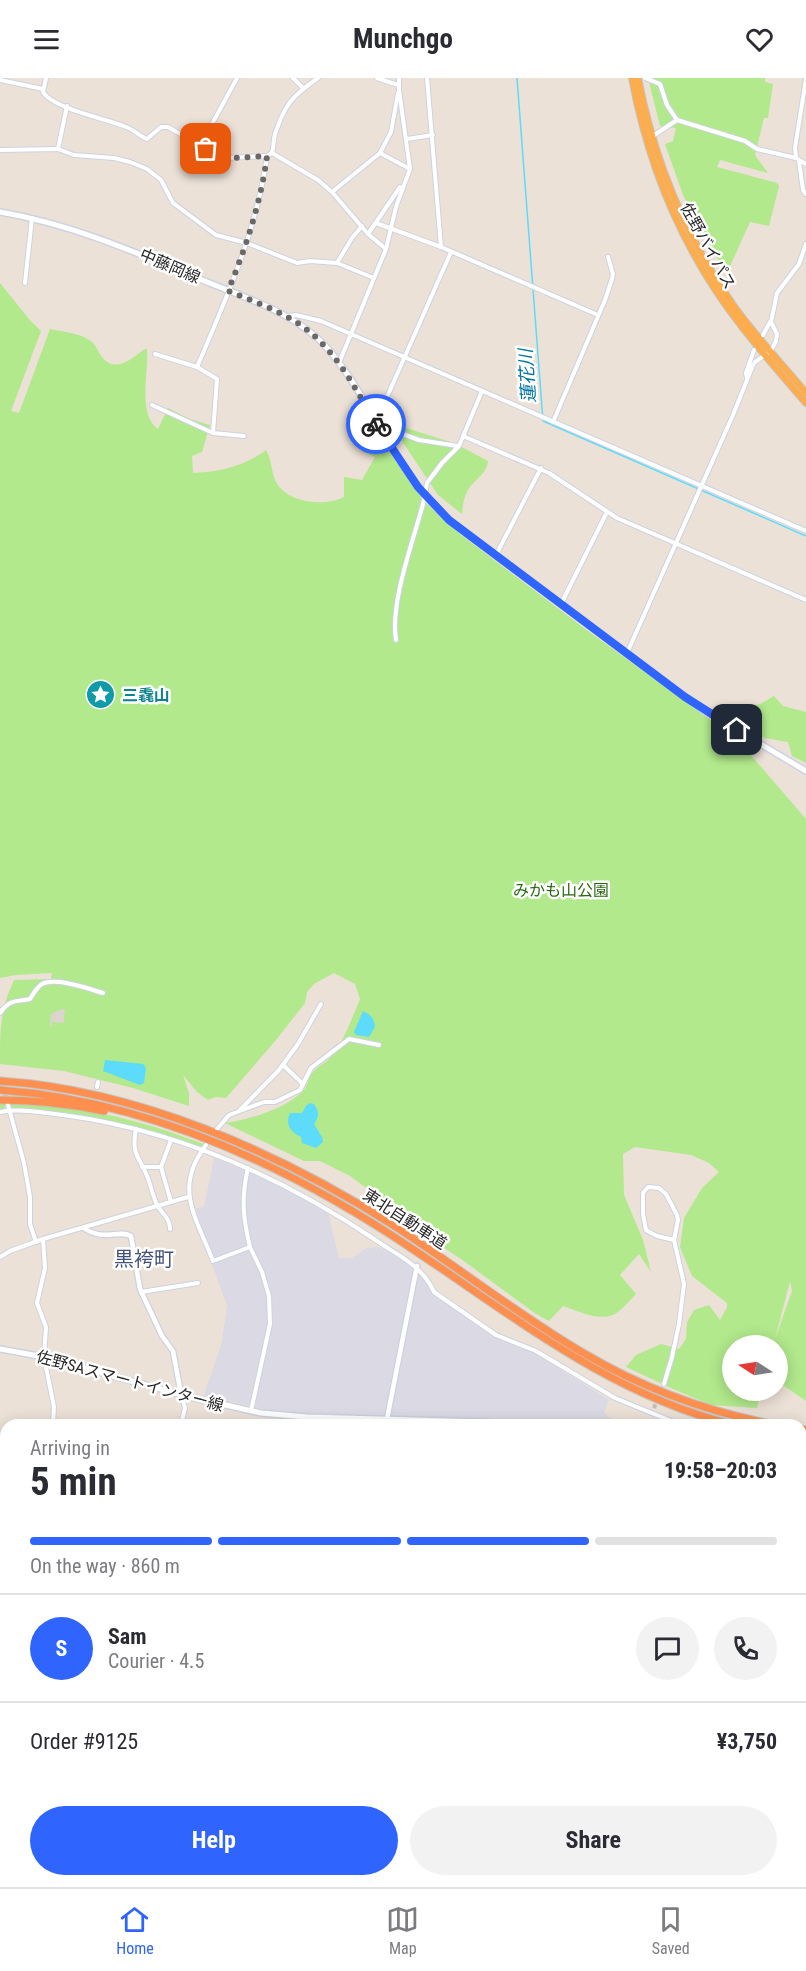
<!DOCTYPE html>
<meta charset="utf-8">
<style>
body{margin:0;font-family:"Roboto Condensed","Noto Sans JP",sans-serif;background:#f2f2f3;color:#2b2b33;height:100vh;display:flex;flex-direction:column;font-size:22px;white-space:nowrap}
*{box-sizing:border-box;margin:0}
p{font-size:20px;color:#7c7c81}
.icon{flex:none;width:33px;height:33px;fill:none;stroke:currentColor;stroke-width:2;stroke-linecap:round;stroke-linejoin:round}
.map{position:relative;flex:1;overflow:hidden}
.side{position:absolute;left:0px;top:1341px;width:807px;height:468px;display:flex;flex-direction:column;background:#fff;border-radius:18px 18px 0 0;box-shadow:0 3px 15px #0003}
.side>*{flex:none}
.needle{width:39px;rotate:282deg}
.buttons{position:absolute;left:722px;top:1257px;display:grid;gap:12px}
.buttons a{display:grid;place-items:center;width:66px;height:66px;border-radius:50%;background:#fff;box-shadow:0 3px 15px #0003;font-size:30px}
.pin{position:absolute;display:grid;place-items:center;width:51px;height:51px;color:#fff;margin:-26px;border-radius:12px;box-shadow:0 3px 9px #0006}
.courier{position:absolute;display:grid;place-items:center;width:60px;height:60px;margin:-30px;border:4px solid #3064ff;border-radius:50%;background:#fff;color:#222;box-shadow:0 2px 8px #0007}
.headline em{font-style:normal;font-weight:700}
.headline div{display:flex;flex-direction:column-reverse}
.headline{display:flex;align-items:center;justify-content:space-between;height:102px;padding:0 30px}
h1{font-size:39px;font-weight:700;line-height:45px}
.bar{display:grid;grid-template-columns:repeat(4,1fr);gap:9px 6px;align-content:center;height:72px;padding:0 30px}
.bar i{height:8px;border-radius:4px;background:#e1e1e2}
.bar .active{background:#3064ff}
.bar p{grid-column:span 4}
.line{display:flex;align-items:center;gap:15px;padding:0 30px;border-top:2px solid #e1e1e2}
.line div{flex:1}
.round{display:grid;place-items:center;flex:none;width:63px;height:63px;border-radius:32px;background:#f2f2f3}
.action{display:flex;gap:12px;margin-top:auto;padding:12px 30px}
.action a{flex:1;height:69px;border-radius:36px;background:#3064ff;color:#fff;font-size:24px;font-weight:700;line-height:69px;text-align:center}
.action a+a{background:#f2f2f3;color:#2b2b33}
header{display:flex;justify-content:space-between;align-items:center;height:78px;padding:0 30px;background:#fff;font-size:27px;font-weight:700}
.tab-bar{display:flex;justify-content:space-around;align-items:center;height:84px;border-top:2px solid #e1e1e2;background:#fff;font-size:16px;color:#7c7c81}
.tab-bar a{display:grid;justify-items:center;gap:3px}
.tab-bar .active{color:#3064ff}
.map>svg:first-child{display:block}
</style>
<header><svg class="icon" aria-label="menu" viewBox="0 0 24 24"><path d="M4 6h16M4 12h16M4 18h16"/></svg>Munchgo<svg class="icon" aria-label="heart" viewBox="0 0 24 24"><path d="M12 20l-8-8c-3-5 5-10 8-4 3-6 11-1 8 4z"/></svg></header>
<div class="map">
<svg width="806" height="1809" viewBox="0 0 806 1809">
<rect width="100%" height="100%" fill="#ece1d7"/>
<g fill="#dbd9e3">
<path d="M214,1080L280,1107L328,1134L339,1180H352L366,1170L378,1169L411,1187L428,1207L432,1216L491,1256L533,1274L609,1322L604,1335L619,1347H426L423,1339L278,1334L204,1317L222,1264L227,1227L211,1184L196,1131L204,1128Z"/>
<path d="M0,1597L6,1598V1803H268V1809H0Z"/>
</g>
<g fill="#b2e98c" fill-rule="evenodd">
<path d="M648,0H765V4L773,6L768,40H764L755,77L768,95L720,82L717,89L777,105L779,108L769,148L750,144L727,195L708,166L683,117L665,66L673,63L676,50L660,48Z"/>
<path d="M0,205L29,241L41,253L11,333L19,335L50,251C63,254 82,255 92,264C97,268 98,275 103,280C116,296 133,279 145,271H147C149,294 137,336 158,351L168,330L190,341L210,347L202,374L192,378L193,395C219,394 245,388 266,372C272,382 271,394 276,404C287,425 325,429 344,419V399L362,402L375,379L362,373V371L373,360L382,376L387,371L426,425L460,456L584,550L741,664L749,675L806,741V1323L777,1303V1268H732V1312L761,1313L757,1330L711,1327L673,1311L626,1289L636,1277L661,1266L679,1271L686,1261L687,1244L694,1232L709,1227L720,1242L727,1229V1225L692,1198L680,1169L684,1140L702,1110L719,1094L709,1085L691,1077L635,1069L623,1076L624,1117L643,1162L651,1194L639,1176L620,1197L636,1216C630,1222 622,1232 615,1236C599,1244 578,1233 563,1228L549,1243L536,1236L461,1181L392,1136V1129L350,1098L320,1083H304L225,1045C249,1042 284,1031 302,1014C308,1009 308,999 313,994C318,988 326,985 331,979C344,963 352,940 360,921L355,906L334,895L314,906L307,914L305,925L276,962L226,1020L216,1019L208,1022L197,1014L183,997L189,1015V1028L133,1010L64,993L0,986C0,952 0,932 14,902L51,901L52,895L16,897L0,900ZM790,1203L792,1213L775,1261Z"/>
<path d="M390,345L454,365L488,383C487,397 471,403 466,416C463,422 463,429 462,436L438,417Z"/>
<path d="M774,618L783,628L806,634V685L792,678L788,664L765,660L737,649L746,629L760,626Z"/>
<path d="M0,1024C45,1027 90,1031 133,1043C158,1049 181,1058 204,1066L199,1070L145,1052L99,1041L11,1031L9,1026H6L4,1031L0,1033Z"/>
<path d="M273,1803H336V1809H272Z"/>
</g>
<path fill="#dbd5ce" d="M62,931L65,932L64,945L52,944V948L50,947L51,936Z"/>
<g fill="#5ddbfa">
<path d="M363,933C371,937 374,940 375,949L369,959L356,957L354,954Z"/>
<path d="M105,982L143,986L146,990L144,1005L140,1007L103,993Z"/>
<path d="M310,1025L314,1026C319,1034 320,1037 314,1046L322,1059L323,1064L316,1070L302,1065L301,1059C290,1054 285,1046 290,1035H302L306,1028Z"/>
</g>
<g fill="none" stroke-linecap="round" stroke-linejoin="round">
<g stroke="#5ddbfa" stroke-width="1.5">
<path d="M517,0L543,343L806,458"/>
<path d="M0,1468L6,1470"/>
<path d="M801,1694L806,1695"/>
</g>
<g stroke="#5ddbfa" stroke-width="7">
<path d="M0,1575L6,1576"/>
<path d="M697,1803L705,1809"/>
</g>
<g stroke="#c5bcb4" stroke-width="4" stroke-dasharray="4 2" stroke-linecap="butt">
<path d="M0,999L7,1023"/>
<path d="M654,1330L658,1319"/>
</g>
<defs>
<g id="minor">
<path d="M46,0L43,14C53,31 108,41 126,49C134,52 140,58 147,61L161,49H168L219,78L227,80L267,78L272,75"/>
<path d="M293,0L303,10"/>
<path d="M377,0L398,7"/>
<path d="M427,0L441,169"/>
<path d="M645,0L660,6L667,27L677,42L745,63L757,71L796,80"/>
<path d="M806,1L795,70L796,80L806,86"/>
<path d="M0,2L43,11"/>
<path d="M653,58L677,42"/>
<path d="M407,61L433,57"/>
<path d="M200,68L237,0"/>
<path d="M58,71L67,28"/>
<path d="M0,72L58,71L74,77L114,80L130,84L147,91L161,102L173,125L216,157L247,165L297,185L310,183L337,185L374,200"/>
<path d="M272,75L318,102L332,114L368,156L386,171"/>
<path d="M272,75C274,69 273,63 275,56C285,26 292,18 318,0"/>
<path d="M380,75L410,91"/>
<path d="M799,83L803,112L806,116"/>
<path d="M332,114L380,75L391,54L398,15"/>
<path d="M376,145L441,169L598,237"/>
<path d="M368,156L400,109"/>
<path d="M337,185L352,160L362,148"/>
<path d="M25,205L32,140"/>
<path d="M287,238L296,237L321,243L806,453"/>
<path d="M763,257L770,244"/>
<path d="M155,276L197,289L217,301L213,355"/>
<path d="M339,285L386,171L396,129L410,91L399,12V0"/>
<path d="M197,289C226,221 257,152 267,78"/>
<path d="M747,300L746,295L754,272"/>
<path d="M152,327L213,355L244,358"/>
<path d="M376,344L451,174"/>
<path d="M553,344L605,222L612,201L613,196L608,179"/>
<path d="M379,349L381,348L419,362L458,368"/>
<path d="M463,358L549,395L617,440L806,522"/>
<path d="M427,405L442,385L459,368L482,313"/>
<path d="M496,477L541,390"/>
<path d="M561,526L607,434"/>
<path d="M396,562C390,524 413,464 423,426"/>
<path d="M627,575L733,337L753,287L755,284L771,273L776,263L777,256L771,244L777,215L799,186L806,166"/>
<path d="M0,935C10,921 15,924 30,921C33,916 37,909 42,906C57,899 89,911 103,915"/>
<path d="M283,987L303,1006"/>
<path d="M97,1009L98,1004"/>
<path d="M8,1027L24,1085L30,1119V1146L36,1164"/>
<path d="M240,1032L279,992L298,966L321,926"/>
<path d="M0,1034C20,1030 43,1035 63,1037C176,1052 280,1098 374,1161C397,1177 422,1187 434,1214L496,1257L536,1273L615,1320L681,1347"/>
<path d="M136,1051C131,1077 139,1078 148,1100C151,1109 153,1118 157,1127C162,1136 170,1140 170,1151"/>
<path d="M217,1051L229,1037L264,1024H275L300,1012L311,990L349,961L379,967"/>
<path d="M206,1067C173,1110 196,1139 213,1183L250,1169C243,1140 241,1120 248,1090"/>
<path d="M142,1089H161"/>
<path d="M171,1124L161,1089L171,1062"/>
<path d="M43,1161L45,1190L37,1225L46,1249L44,1279L54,1329L53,1347"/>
<path d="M250,1169L262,1194L269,1218L270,1246L251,1333"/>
<path d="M0,1179L10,1173L43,1161L188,1119"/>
<path d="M141,1214L198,1205"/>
<path d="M664,1306L672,1279L679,1246L684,1206L674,1162L678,1142L677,1137L666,1116L659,1110L648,1109L643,1115V1136L646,1152L657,1158L674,1162"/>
<path d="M181,1347L185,1330L181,1316"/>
<path d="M0,1370L6,1372"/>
<path d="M801,1523L806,1525"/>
<path d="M0,1708L6,1709"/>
<path d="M682,1806L687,1809"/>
<path d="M268,1809L269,1803"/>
<path d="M540,1809L543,1803"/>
<path d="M601,1809L602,1803"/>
<path d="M618,1809L620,1803"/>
</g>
<g id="tertiary">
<path d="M84,1150C103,1164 119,1151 131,1158L140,1211L162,1258L173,1273L181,1316"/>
<path d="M387,1341L417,1188"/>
<path d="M801,1458L806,1453"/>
<path d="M0,1593L6,1594"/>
<path d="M340,1803V1809"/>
<path d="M541,1803L562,1809"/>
<path d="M130,1809V1803"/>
<path d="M414,1809L438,1806"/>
<path d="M678,1809L682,1806"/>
</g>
<g id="secondary">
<path d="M0,134C75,147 137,175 207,204C249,221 298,236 329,272C374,326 395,393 449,442L703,632L806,693"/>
<path d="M0,933H1"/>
<path d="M0,1271L44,1279L186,1318L261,1335L306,1339L486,1344L512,1347"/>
<path d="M582,1803V1809"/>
</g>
<g id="trunk">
<path d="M632,0C646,75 673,147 715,211C742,252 774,288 806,325"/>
<path d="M638,0C654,83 685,158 733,227C755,258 782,286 806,315"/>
</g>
<g id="motorway">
<path d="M0,1003C138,1012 278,1074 393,1147C458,1189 518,1237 585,1276C644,1311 708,1334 776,1347"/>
<path d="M0,1012C149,1023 291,1089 414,1172C518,1241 611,1317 734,1347"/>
<path d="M0,1022C35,1022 70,1026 104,1033"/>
<path d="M801,1351L806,1352"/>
<path d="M801,1360H806"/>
</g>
</defs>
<use href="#minor" stroke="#ccd2e2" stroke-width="6"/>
<use href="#tertiary" stroke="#ccd2e2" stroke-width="7"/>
<use href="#secondary" stroke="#ccd2e2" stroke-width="8"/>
<use href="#trunk" stroke="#c3c3c3" stroke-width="8"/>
<use href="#motorway" stroke="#c3c3c3" stroke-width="9"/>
<use href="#minor" stroke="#fff" stroke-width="4"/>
<use href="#tertiary" stroke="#fff" stroke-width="4.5"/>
<use href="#secondary" stroke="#fff" stroke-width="5"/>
<use href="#trunk" stroke="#feac4c" stroke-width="6"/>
<use href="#motorway" stroke="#ff8f4e" stroke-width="7"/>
<defs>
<path id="minor-bridge" d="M423,426L427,405"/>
</defs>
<use href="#minor-bridge" stroke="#ccd2e2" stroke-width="6" stroke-linecap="butt"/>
<use href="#minor-bridge" stroke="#fff" stroke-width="4"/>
</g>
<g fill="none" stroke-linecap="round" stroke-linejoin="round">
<path stroke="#6c6865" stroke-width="6" stroke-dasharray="0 10.8" d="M206,71C229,84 242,79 267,78C261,124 246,169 228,213C251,222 275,231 296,244C334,268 354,308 376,346"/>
<path stroke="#3064ff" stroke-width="8" d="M376,346L418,409L449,442L685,619L737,652"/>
</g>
<defs>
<symbol id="sight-disc" viewBox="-11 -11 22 22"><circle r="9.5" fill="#0f9aa8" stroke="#fff"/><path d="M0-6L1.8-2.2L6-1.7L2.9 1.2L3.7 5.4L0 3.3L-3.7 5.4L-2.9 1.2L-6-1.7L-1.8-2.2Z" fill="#fff"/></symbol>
</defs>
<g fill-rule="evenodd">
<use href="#sight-disc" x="84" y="600" width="33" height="33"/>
</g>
<g text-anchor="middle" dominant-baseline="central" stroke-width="5" stroke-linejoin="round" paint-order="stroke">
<g font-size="16" fill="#272727" stroke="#fff">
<text transform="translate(708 168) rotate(61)">佐野バイパス</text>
<text transform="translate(170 188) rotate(23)">中藤岡線</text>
<text transform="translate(405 1141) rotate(33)">東北自動車道</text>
<text transform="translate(130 1303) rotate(15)">佐野SAスマートインター線</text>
</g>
<g font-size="16" font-weight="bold" fill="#0d838f" stroke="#fff" text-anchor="start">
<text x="122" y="617">三毳山</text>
</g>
<g font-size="16" fill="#2a6912" stroke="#fff">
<text x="561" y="812">みかも山公園</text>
</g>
<g font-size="18" font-style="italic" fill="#0075a2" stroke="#fff">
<text transform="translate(527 298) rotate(-94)">蓮花川</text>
</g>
<g font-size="20" fill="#44517c" stroke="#fff">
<text x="144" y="1181">黒袴町</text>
</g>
</g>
</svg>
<div class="buttons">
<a><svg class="needle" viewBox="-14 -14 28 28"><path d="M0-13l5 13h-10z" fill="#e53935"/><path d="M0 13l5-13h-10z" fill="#7c7c81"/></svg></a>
</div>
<div class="pin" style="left:206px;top:71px;background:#ea580c"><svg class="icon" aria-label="bag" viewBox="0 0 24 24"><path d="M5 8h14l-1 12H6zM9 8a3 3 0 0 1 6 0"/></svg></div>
<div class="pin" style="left:737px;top:652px;background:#1f2937"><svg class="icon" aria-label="home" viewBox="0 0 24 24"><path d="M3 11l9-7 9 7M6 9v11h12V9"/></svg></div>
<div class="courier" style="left:376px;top:346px"><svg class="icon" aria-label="bike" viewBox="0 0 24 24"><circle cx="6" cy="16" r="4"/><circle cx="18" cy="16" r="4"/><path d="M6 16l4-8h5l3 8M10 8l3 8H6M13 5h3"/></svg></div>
<section class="side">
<div class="headline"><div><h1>5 min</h1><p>Arriving in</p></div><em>19:58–20:03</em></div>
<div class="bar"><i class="active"></i><i class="active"></i><i class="active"></i><i></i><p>On the way · 860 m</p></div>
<div class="line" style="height:108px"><b class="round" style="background:#3064ff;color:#fff">S</b><div><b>Sam</b><p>Courier · 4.5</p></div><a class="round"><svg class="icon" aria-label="chat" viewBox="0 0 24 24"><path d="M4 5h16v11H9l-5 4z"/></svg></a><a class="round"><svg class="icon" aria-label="phone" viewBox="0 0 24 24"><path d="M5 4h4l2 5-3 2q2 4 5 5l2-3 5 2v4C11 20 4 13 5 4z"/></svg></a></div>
<div class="line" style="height:78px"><div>Order #9125</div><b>¥3,750</b></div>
<div class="action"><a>Help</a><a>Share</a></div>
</section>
</div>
<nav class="tab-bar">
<a class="active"><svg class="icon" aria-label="home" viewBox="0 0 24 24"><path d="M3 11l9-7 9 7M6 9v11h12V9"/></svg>Home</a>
<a><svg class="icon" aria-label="map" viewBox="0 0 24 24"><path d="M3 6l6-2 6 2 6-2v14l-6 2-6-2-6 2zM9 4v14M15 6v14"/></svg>Map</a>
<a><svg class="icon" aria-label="saved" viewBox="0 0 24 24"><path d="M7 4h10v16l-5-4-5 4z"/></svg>Saved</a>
</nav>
